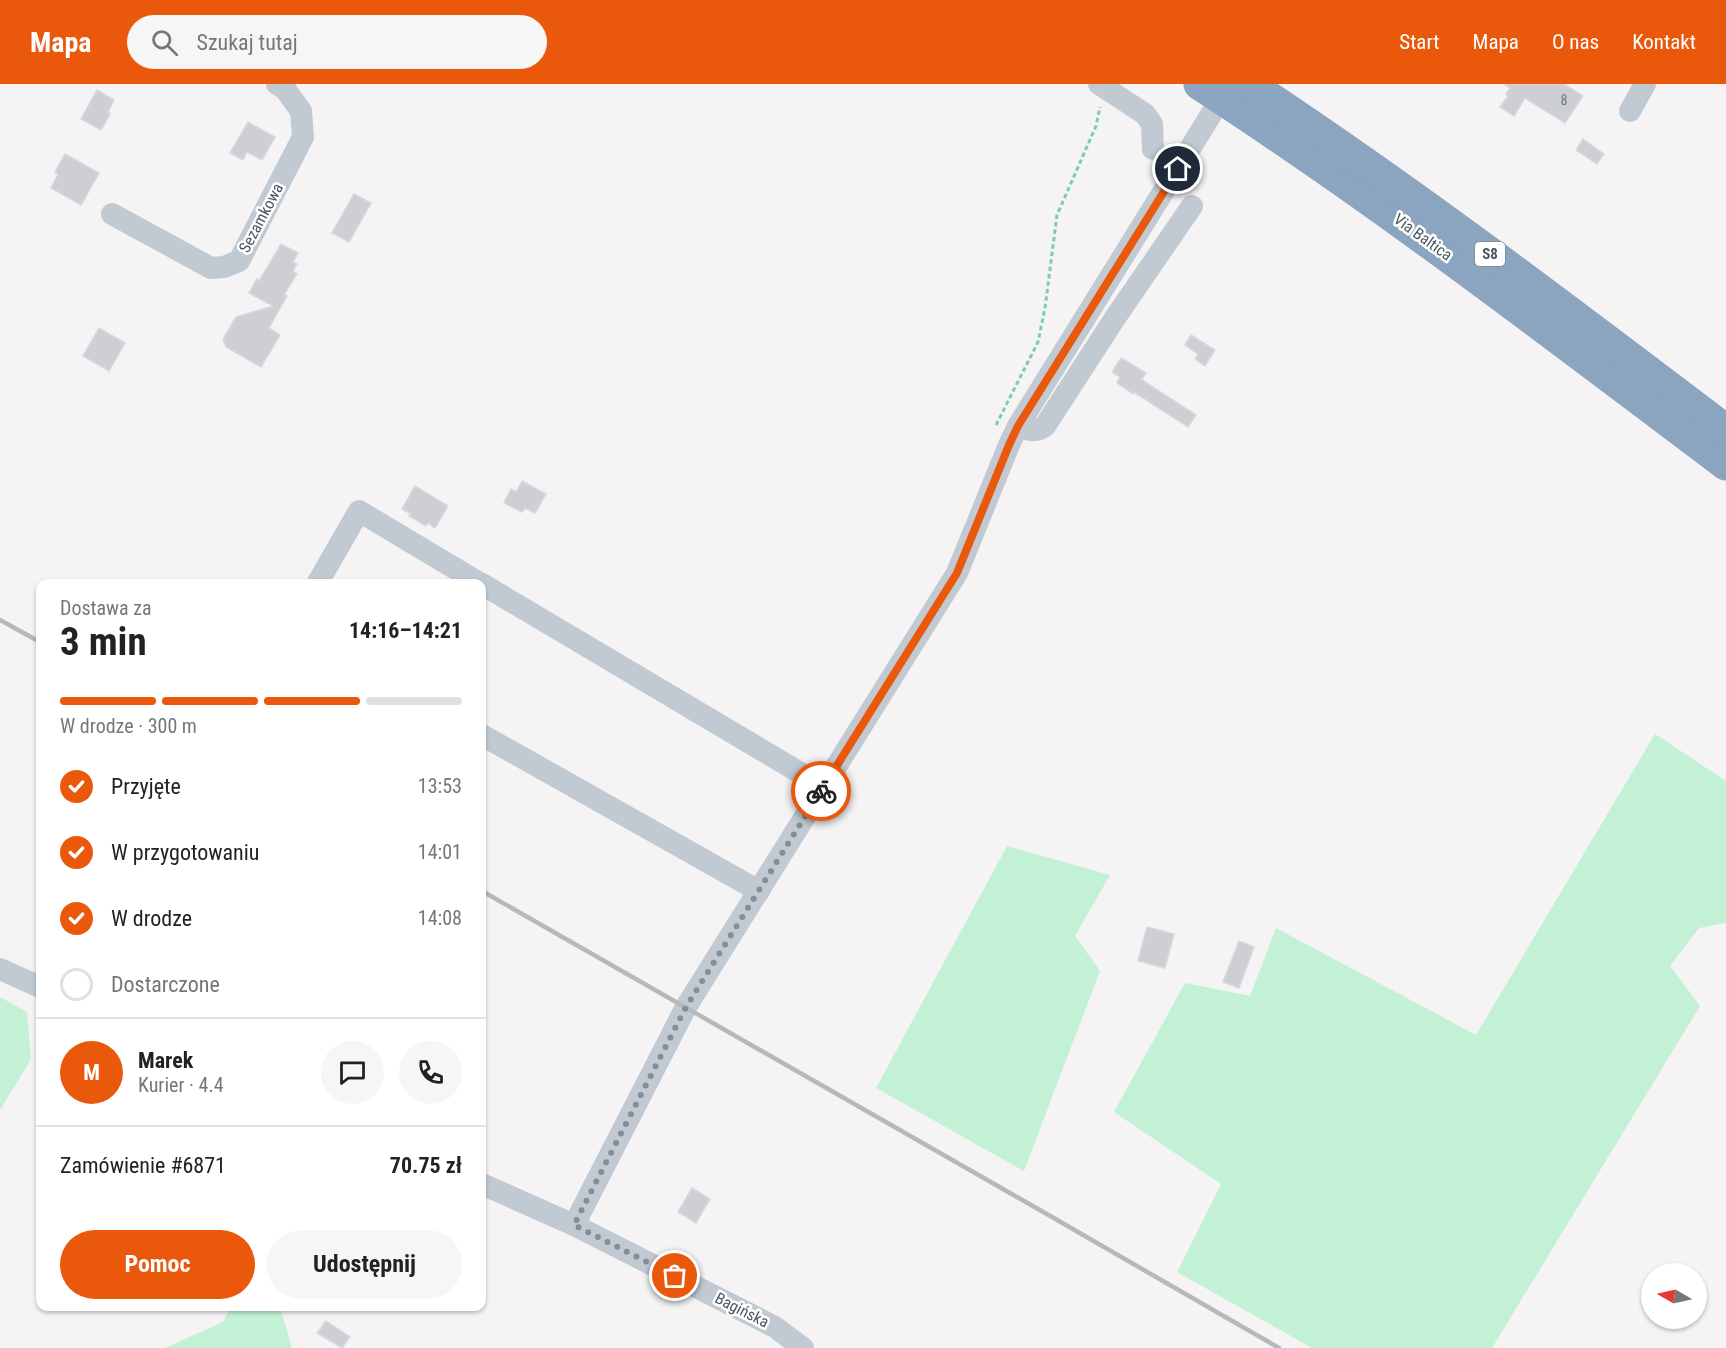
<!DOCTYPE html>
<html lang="pl">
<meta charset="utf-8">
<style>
body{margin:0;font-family:"Roboto Condensed",sans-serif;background:#f6f6f6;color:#222;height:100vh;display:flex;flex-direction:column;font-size:22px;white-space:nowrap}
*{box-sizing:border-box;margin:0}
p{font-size:20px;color:#767676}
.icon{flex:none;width:33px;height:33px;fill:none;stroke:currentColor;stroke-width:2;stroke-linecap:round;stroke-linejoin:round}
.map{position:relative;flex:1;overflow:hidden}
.drawer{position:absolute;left:36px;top:495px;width:450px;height:732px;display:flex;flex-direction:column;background:#fff;border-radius:12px;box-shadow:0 2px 4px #0004}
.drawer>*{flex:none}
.needle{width:39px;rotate:279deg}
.buttons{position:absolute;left:1641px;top:1179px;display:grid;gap:12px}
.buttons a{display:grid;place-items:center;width:66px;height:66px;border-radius:50%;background:#fff;box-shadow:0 2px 4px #0004;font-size:30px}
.pin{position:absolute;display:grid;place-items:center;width:51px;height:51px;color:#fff;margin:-26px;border:3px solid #fff;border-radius:50%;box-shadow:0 2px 6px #0007}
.courier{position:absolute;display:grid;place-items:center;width:60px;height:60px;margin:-30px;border:4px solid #ea580c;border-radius:50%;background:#fff;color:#222;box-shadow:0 2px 8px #0007}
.head em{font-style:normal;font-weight:700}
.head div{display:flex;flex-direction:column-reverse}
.head{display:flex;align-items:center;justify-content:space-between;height:102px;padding:0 24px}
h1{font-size:39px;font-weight:700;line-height:45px}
.bar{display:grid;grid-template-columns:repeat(4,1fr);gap:9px 6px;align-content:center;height:72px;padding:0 24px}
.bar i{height:8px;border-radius:4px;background:#e0e0e0}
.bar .current{background:#ea580c}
.bar p{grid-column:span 4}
.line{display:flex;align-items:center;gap:15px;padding:0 24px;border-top:2px solid #e0e0e0}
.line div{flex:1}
.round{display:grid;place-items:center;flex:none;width:63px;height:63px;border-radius:32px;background:#f6f6f6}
ol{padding:0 24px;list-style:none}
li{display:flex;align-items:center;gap:18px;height:66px}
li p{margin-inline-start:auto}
li .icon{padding:6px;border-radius:50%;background:#ea580c;color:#fff;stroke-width:4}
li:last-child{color:#767676}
li i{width:33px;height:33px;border:3px solid #e0e0e0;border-radius:50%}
.primary-button{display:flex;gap:12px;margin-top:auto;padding:12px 24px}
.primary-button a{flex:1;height:69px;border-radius:36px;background:#ea580c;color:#fff;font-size:24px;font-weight:700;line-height:69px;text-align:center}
.primary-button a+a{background:#f6f6f6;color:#222}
header{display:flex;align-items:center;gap:36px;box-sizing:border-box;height:84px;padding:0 30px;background:#ea580c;color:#fff}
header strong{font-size:28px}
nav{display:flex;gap:33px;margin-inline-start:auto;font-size:21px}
.search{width:420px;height:54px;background:#f6f6f6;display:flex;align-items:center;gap:15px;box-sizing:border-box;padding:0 21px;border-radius:33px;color:#767676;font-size:22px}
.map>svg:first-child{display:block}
</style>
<header>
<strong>Mapa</strong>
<div class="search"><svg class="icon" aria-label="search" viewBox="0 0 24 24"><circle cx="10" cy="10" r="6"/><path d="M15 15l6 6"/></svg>Szukaj tutaj</div>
<nav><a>Start</a><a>Mapa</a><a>O nas</a><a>Kontakt</a></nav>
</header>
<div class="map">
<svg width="1726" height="1264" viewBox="0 0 1726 1264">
<rect width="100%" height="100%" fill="#f5f3f3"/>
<g fill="#c3f1d5">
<path d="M1655,650L1726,697V839L1699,844L1670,882L1700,922L1492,1264H1312L1177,1188L1221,1100L1114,1028L1185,899L1250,912L1276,844L1476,951Z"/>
<path d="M1007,762L1110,791L1075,852L1100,887L1024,1087L876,1004Z"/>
<path d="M0,913L27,928L31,975L0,1026Z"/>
<path d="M231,1222L280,1223L292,1264H165L223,1238Z"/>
</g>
<g fill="#cdcfd5" stroke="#d7d9de" stroke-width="1.5">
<path d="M1504,0H1564L1583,12L1565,39L1525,14L1514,32L1500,23L1508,12L1506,10L1510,4Z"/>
<path d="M97,6L114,16L108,28L110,30L101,46L81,35Z"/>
<path d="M248,38L275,53L262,76L247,68L243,76L230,69Z"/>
<path d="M1583,55L1604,70L1597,80L1576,66Z"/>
<path d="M65,70L99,89L81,121L51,104L58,90L55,88Z"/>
<path d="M354,110L371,119L349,158L332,149Z"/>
<path d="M281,160L298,169L293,178L297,180L293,187L297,190L284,211L287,212L269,244L280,251L261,283L226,263L223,255L236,233L273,222L249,209L257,195L259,197Z"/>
<path d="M99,244L125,259L109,287L83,272Z"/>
<path d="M1191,251L1215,266L1205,282L1195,275L1198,270L1185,261Z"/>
<path d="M1121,274L1146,289L1142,295L1148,300L1196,331L1188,343L1134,308L1133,310L1117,299L1120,293L1112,288Z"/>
<path d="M522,397L546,410L535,429L525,424L522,428L504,419L511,405L516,408Z"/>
<path d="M415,402L448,422L435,444L428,439L426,442L409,432L411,430L402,425Z"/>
<path d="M1147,843L1174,850L1165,884L1138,877Z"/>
<path d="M1239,857L1254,863L1239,904L1223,898Z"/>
<path d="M692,1104L710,1115L696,1139L678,1128Z"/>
<path d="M326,1237L350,1253L342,1264L317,1249Z"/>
</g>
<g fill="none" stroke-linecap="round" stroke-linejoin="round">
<path stroke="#7ad0a6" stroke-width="3" stroke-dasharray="4.5 3" stroke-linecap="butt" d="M996,341L1038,258L1045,224L1057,131L1096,42L1100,23"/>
<g stroke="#c1cad2" stroke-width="22">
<path d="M1099,0L1145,30L1152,40L1153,65"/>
<path d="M1630,27L1645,0"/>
<path d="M112,130L211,184L224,183L239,177L303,53L301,27L285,5L277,0"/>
<path d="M1018,342C1029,346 1035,349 1045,342L1115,234L1192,122"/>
<path d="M317,500L359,427L481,500"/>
<path d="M482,500L824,703"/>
<path d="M482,651L759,807"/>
<path d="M0,885L40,903"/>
<path d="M482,1100L574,1141L775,1243L803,1264"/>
<path d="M574,1141L686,923L957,489L1009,361L1018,342L1230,0"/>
</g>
<g stroke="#8ba5c1" stroke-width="33">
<path d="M1200,0C1382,118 1553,250 1726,380"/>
<path d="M1248,0C1412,108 1569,228 1726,347"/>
</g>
<g stroke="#b5b8bd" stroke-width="4.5">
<path d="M0,536L40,558"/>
<path d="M482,807L1052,1133L1279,1264"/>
</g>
</g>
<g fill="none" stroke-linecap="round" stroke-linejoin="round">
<path stroke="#868d94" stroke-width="6" stroke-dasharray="0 10.8" d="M675,1192L574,1141L686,923L821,707"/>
<path stroke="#ea580c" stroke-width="8" d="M821,707L957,489L1009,361L1018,342L1178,85"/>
</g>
<g text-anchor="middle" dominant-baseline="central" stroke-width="5" stroke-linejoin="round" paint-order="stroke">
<g font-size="14" fill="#6b747e">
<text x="1564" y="16">8</text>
</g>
<rect fill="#fff" stroke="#808990" stroke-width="1.5" x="1475" y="158" width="30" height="24" rx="4.5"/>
<g font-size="15" font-weight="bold" fill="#4a5661">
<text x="1490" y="170">S8</text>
</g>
<g font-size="16" fill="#4a5661" stroke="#fff">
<text transform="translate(261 134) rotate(-62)">Sezamkowa</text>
<text transform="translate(1423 153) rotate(36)">Via Baltica</text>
<text transform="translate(742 1226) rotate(27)">Bagińska</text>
</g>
</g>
</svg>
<div class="buttons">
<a><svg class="needle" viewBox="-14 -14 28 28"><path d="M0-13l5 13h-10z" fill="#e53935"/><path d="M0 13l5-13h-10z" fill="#767676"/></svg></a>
</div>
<div class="pin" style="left:675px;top:1192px;background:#ea580c"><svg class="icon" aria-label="bag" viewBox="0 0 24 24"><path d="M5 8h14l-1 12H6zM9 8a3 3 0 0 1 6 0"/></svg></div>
<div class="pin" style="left:1178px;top:85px;background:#1f2937"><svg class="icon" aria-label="home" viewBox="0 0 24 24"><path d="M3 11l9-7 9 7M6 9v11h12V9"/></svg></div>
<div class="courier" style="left:821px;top:707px"><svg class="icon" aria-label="bike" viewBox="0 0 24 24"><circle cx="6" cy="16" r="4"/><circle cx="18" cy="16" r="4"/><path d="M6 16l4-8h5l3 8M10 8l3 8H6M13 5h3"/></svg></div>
<section class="drawer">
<div class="head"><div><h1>3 min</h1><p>Dostawa za</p></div><em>14:16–14:21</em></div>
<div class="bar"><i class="current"></i><i class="current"></i><i class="current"></i><i></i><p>W drodze · 300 m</p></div>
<ol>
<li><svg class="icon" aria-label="check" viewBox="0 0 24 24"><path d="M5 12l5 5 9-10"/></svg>Przyjęte<p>13:53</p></li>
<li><svg class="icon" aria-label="check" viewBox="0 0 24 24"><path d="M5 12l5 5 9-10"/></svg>W przygotowaniu<p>14:01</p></li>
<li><svg class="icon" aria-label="check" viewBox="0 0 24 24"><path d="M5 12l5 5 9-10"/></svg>W drodze<p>14:08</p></li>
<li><i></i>Dostarczone</li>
</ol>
<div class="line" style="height:108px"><b class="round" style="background:#ea580c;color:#fff">M</b><div><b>Marek</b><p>Kurier · 4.4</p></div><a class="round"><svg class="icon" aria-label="chat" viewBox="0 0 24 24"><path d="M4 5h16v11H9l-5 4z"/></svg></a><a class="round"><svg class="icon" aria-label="phone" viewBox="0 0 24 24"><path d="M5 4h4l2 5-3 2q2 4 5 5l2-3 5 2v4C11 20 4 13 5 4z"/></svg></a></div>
<div class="line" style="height:78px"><div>Zamówienie #6871</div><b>70.75 zł</b></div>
<div class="primary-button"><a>Pomoc</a><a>Udostępnij</a></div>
</section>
</div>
